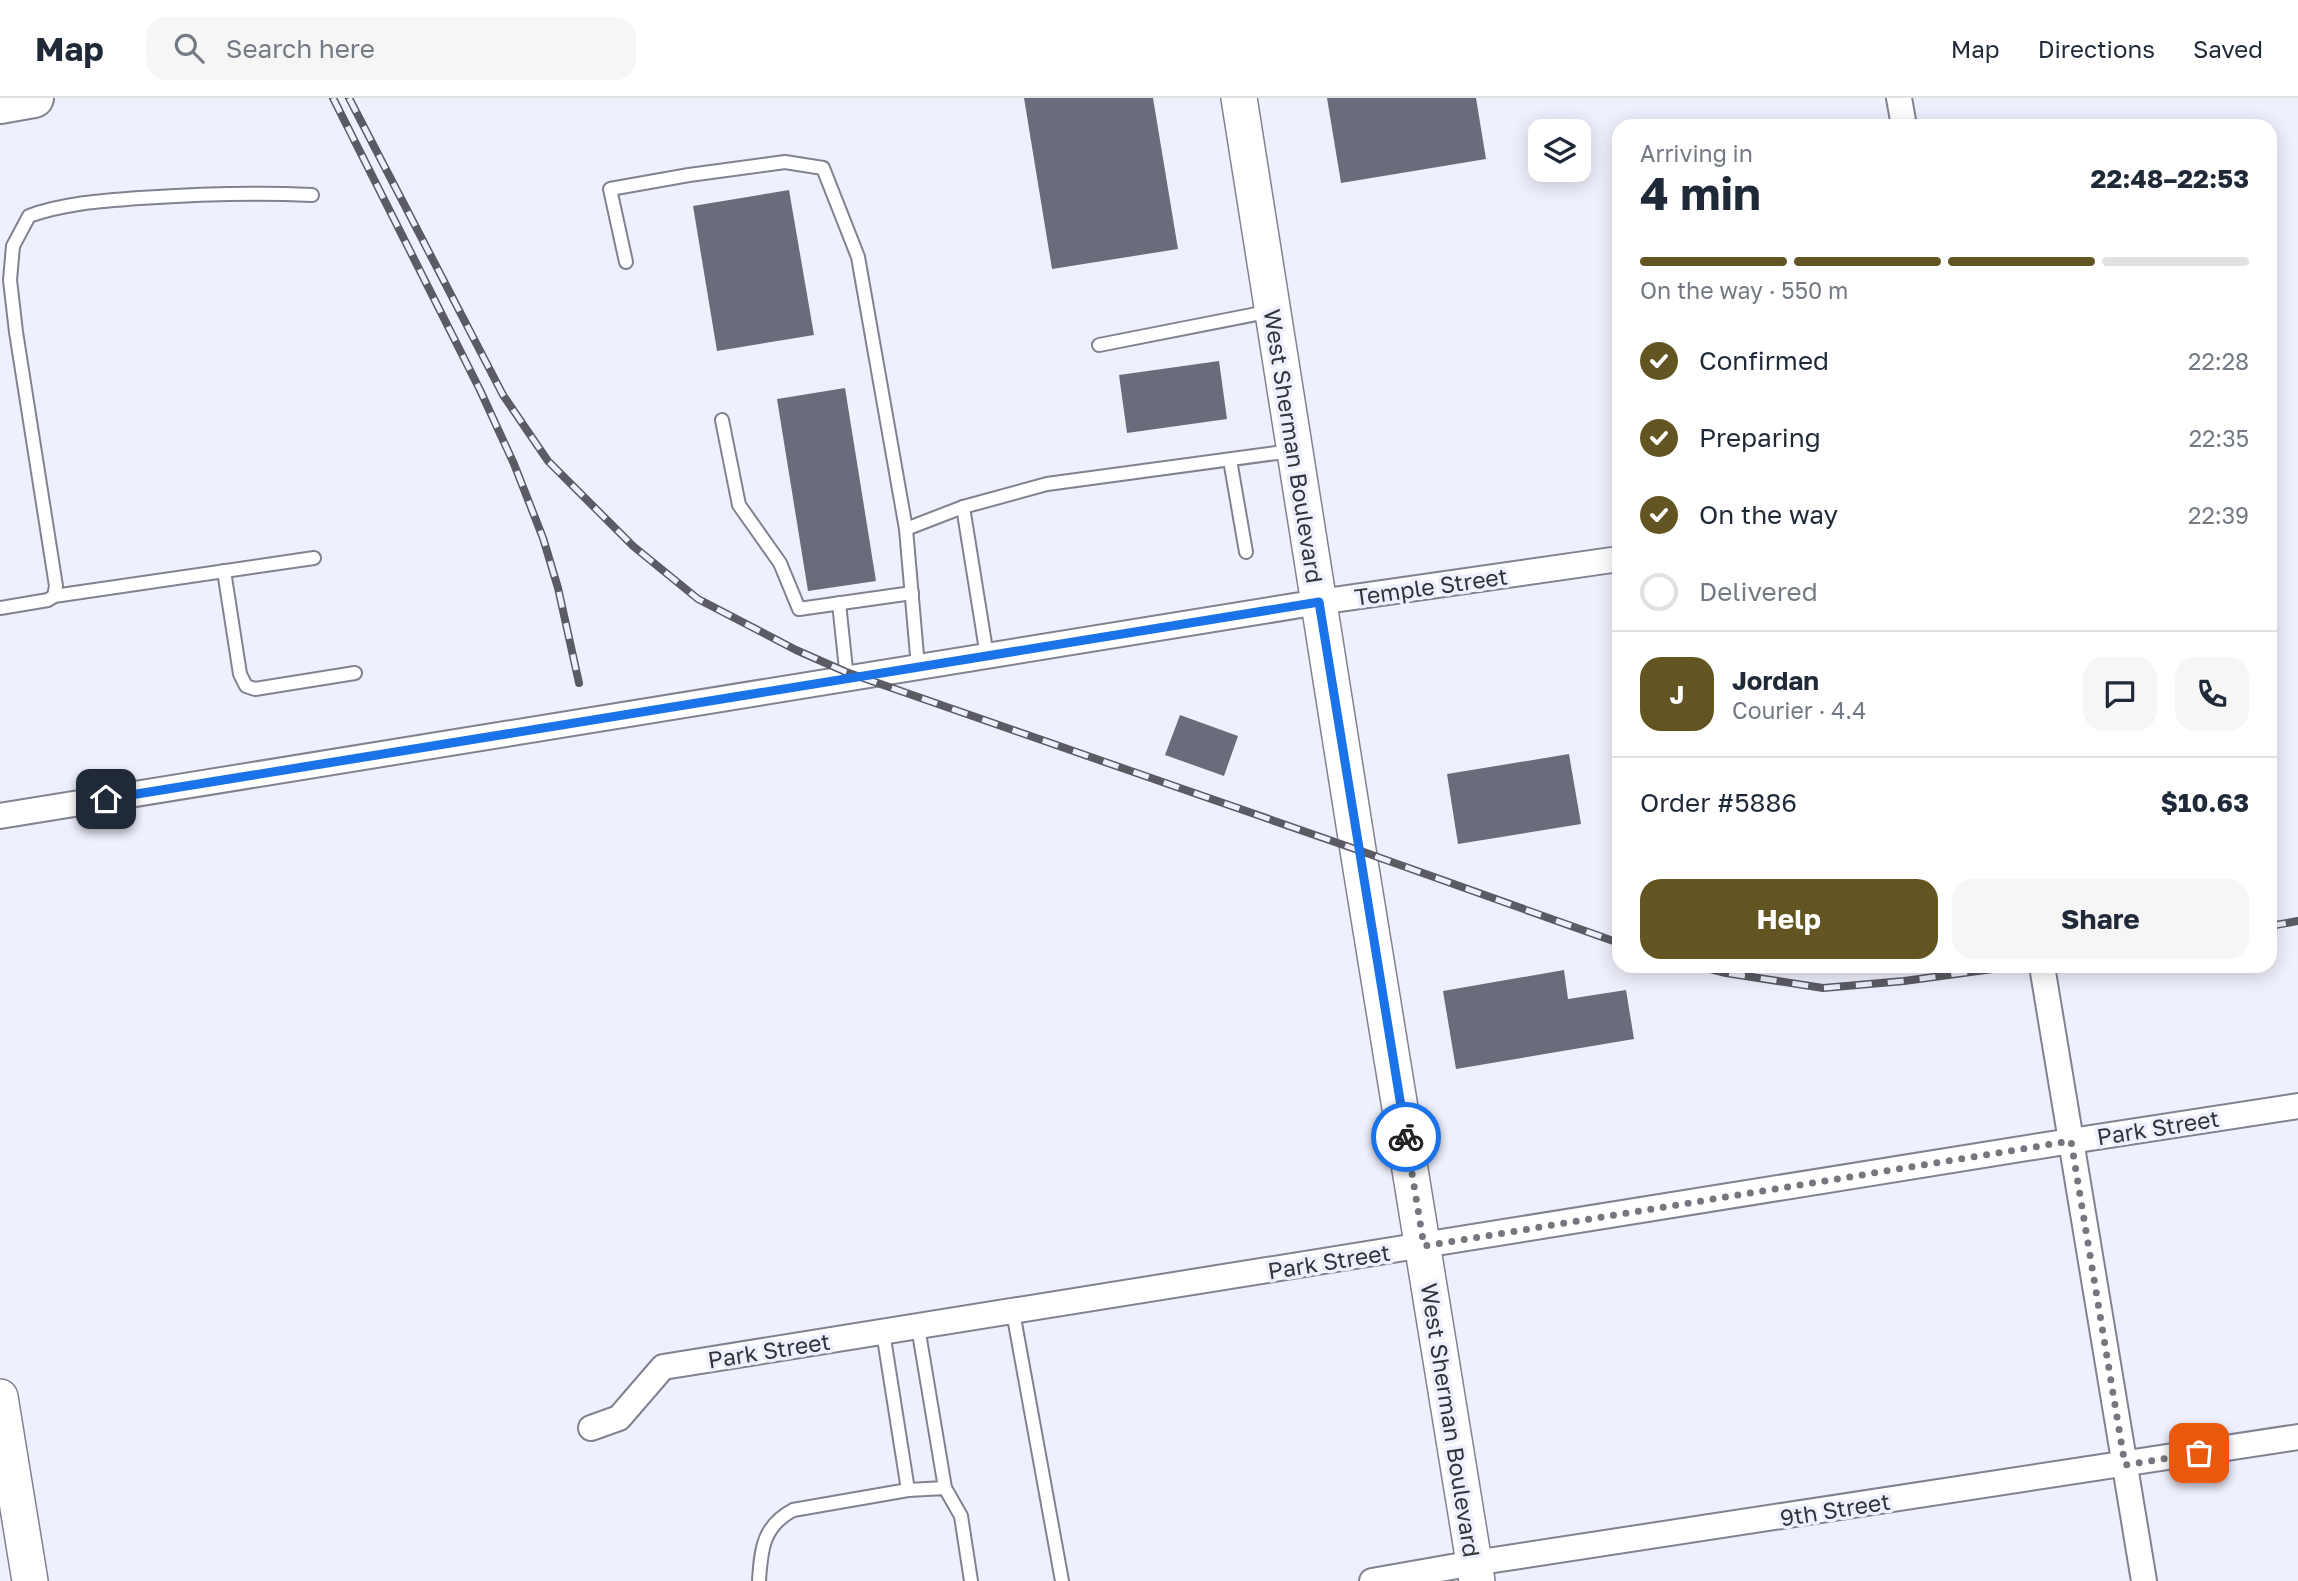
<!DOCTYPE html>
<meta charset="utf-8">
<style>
body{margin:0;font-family:"Golos Text",sans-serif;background:#f6f6f7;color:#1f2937;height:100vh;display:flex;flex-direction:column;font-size:26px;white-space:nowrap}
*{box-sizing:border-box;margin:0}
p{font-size:23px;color:#747a83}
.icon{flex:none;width:38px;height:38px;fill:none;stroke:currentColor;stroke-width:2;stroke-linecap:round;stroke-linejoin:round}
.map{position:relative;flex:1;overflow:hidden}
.drawer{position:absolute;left:1612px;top:21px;width:665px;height:854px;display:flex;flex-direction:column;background:#fff;border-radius:21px;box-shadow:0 4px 18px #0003}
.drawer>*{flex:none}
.controls{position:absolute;left:1528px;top:21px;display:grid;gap:14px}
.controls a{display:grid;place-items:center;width:63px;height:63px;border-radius:14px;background:#fff;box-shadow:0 4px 18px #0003;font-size:35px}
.pin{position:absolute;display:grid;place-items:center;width:60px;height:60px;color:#fff;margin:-30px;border-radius:14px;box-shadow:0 4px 10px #0006}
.courier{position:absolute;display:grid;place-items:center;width:70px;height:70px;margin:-35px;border:5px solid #1a73e8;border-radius:50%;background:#fff;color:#222;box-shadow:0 2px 9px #0007}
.overview em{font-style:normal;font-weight:700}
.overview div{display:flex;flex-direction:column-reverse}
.overview{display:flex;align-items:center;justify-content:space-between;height:119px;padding:0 28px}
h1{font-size:46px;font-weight:700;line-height:52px}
.bar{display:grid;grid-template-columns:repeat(4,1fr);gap:10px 7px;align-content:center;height:84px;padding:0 28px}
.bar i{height:9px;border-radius:5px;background:#e0e1e3}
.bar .selected{background:#635522}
.bar p{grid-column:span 4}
.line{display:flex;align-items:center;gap:18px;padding:0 28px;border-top:2px solid #e0e1e3}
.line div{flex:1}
.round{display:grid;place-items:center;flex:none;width:74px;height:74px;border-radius:21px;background:#f6f6f7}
ol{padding:0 28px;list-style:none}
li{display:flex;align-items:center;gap:21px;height:77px}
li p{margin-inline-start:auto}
li .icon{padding:7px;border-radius:50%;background:#635522;color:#fff;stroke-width:4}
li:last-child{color:#747a83}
li i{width:38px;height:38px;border:4px solid #e0e1e3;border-radius:50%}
.button{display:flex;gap:14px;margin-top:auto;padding:14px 28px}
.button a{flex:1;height:80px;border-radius:21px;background:#635522;color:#fff;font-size:28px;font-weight:700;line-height:80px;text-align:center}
.button a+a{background:#f6f6f7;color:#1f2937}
header{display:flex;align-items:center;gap:42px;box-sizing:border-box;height:98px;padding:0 35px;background:#fff;border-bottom:2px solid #e0e1e3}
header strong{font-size:33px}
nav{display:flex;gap:38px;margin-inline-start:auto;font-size:24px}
.search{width:490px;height:63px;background:#f6f6f7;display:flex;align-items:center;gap:18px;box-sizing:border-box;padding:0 24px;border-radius:21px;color:#747a83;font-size:26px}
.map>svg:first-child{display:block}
</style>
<header>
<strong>Map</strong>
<div class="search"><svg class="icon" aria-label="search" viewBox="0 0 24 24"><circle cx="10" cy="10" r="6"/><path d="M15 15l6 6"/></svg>Search here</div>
<nav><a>Map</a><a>Directions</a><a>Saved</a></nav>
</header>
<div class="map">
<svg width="2298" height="1483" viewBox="0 0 2298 1483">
<rect width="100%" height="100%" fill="#eff0fd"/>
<g fill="#6b6c7b">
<path d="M1024,0H1153L1178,151L1052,171Z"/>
<path d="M1327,0H1476L1486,61L1341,85Z"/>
<path d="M789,92L814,237L717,253L693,108Z"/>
<path d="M1219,263L1227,321L1127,335L1119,277Z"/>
<path d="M845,290L876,483L808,493L777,301Z"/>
<path d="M1180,617L1238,638L1224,678L1165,657Z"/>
<path d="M1569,656L1581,726L1458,746L1447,676Z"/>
<path d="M1564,872L1568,901L1626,892L1634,941L1456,971L1443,893Z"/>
</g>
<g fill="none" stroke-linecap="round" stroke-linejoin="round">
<defs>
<g id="lane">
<path d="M626,164L610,91L689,77L785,64L823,70L858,159L906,431L918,569"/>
<path d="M1099,247L1272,213"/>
<path d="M722,322L739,407L780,465L799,511L912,495"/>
<path d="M1230,362L1246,454"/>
<path d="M963,409L987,558"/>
<path d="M906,431L963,409L1047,386L1291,353"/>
<path d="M224,473L240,576L246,588L255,591L355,575"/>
<path d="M54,498L314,460"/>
<path d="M839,505L847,581"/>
<path d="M0,510L48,502L54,498L56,488L16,234L10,182L13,148L29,118C64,105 103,103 140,100C198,96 254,94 312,97"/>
<path d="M1013,1214L1062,1483"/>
<path d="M918,1229L945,1390"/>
<path d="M883,1234L908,1392L945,1390L961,1418L971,1483"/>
<path d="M759,1483C761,1451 763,1428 793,1412L908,1392"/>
</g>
<g id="street">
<path d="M1899,0L1904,28"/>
<path d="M0,718L1319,504L1619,461"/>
<path d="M2042,868L2144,1483"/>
<path d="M591,1330L619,1320L663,1269L2071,1043L2298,1008"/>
<path d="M1372,1483L1474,1465L2298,1339"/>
</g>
<g id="secondary">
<path d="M1239,0L1358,752L1477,1483"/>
<path d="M0,1299L30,1483"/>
</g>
<path id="highway" d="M0,6L34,0"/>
</defs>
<use href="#lane" stroke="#818290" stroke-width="16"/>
<use href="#street" stroke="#818290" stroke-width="28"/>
<use href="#secondary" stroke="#818290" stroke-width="38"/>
<use href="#highway" stroke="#818290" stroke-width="42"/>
<use href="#lane" stroke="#fff" stroke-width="12"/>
<use href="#street" stroke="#fff" stroke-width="24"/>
<use href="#secondary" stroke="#fff" stroke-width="35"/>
<use href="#highway" stroke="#fff" stroke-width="38"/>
<defs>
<g id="rail">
<path d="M333,0L480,292L514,366L543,440L558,490L579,585"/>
<path d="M349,0L503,297L548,363L633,448L698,501L796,552L846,574L1358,752L1619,845"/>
<path d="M2270,828L2298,823"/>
<path d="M1698,868L1726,875L1823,890L1904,883L2015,868"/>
</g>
</defs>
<use href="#rail" stroke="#5a5b63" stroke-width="8"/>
<use href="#rail" stroke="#eff0fd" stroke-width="5" stroke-dasharray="16" stroke-linecap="butt"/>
</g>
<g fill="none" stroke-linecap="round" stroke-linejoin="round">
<path stroke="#75767e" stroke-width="7" stroke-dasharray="0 12.6" d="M1406,1039L1424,1148L2071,1043L2125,1367L2199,1355"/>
<path stroke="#1a73e8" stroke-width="9" d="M106,701L1319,504L1406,1039"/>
</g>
<g text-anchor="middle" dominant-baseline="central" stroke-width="7" stroke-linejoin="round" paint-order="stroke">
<g font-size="23" fill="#33343a" stroke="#eff0fd">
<text transform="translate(1294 348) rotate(81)">West Sherman Boulevard</text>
<text transform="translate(1431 488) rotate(-8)">Temple Street</text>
<text transform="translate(2158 1029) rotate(-9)">Park Street</text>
<text transform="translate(1329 1163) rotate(-9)">Park Street</text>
<text transform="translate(769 1252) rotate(-9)">Park Street</text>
<text transform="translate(1451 1322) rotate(81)">West Sherman Boulevard</text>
<text transform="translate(1835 1411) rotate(-9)">9th Street</text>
</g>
</g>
</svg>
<div class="controls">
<a><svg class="icon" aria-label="layers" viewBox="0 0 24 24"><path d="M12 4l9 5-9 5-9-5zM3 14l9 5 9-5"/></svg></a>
</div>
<div class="pin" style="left:2199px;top:1355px;background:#ea580c"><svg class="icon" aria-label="bag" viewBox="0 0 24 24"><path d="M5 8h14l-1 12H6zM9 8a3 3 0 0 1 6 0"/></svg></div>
<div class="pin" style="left:106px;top:701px;background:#1f2937"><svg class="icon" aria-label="home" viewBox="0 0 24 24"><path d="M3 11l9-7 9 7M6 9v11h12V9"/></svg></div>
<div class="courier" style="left:1406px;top:1039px"><svg class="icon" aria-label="bike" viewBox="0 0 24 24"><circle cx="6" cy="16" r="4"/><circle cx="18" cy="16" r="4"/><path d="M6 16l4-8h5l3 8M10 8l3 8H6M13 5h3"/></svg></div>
<section class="drawer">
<div class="overview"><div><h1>4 min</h1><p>Arriving in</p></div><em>22:48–22:53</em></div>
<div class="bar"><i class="selected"></i><i class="selected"></i><i class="selected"></i><i></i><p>On the way · 550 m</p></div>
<ol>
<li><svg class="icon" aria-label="check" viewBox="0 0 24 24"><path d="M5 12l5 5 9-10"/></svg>Confirmed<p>22:28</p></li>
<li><svg class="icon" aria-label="check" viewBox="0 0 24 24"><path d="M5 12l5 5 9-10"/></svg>Preparing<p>22:35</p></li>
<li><svg class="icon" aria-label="check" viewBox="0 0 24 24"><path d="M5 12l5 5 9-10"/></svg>On the way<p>22:39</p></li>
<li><i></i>Delivered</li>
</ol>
<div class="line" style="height:126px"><b class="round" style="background:#635522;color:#fff">J</b><div><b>Jordan</b><p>Courier · 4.4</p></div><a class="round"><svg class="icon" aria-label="chat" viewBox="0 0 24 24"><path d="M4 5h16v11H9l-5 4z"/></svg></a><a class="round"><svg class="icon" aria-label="phone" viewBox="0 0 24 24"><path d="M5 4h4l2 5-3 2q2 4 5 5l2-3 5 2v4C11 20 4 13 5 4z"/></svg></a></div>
<div class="line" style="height:91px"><div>Order #5886</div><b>$10.63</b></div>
<div class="button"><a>Help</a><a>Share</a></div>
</section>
</div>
